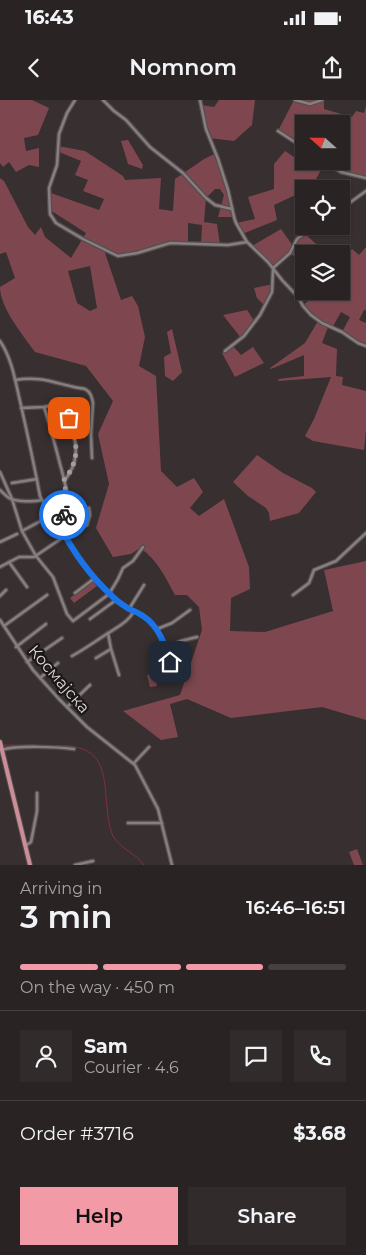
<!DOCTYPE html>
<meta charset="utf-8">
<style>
body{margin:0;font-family:Montserrat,sans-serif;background:#312b2c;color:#f1f3f6;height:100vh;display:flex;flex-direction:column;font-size:19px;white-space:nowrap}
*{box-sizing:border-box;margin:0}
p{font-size:16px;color:#a5a4a6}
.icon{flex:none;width:28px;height:28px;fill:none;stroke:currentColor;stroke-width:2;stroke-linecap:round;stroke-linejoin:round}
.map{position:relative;height:765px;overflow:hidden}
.side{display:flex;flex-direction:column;background:#292324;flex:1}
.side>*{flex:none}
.needle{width:32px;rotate:291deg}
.controls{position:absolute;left:295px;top:15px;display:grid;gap:10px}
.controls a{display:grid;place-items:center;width:55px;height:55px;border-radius:0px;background:#292324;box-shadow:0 1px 4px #0004,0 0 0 1px #454041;font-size:25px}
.pin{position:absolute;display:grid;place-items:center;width:42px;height:42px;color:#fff;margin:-21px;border-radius:10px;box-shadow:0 2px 8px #0006}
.courier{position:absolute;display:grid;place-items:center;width:50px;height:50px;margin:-25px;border:4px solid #1a73e8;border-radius:50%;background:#fff;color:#222;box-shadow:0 1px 6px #0007}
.summary em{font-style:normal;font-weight:600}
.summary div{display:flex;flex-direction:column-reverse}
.summary{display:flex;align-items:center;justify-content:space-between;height:85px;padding:0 20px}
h1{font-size:32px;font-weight:600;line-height:38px}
.bar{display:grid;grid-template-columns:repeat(4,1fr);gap:8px 5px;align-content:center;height:60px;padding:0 20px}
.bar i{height:6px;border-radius:4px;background:#454041}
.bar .selected{background:#f39aa7}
.bar p{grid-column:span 4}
.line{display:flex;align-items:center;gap:12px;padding:0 20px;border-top:1px solid #454041}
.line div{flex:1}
.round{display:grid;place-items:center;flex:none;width:52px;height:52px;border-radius:0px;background:#312b2c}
.primary-button{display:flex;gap:10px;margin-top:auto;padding:10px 20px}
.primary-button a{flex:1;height:58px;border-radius:0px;background:#f39aa7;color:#111;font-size:20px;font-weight:600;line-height:58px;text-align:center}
.primary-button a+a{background:#312b2c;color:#f1f3f6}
.status{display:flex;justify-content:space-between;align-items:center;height:35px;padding:0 25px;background:#292324;direction:ltr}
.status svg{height:14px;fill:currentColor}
header{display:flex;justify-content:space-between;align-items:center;height:65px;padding:0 20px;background:#292324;font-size:22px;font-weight:600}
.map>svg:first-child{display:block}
</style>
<div class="status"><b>16:43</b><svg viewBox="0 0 49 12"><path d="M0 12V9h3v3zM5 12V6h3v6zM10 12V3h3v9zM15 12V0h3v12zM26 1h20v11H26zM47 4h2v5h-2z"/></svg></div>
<header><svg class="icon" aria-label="back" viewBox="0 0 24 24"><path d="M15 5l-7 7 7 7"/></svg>Nomnom<svg class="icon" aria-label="share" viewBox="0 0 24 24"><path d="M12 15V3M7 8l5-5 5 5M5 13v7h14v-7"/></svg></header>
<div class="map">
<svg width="366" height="765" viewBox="0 0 366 765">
<rect width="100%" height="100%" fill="#372f30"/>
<g fill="#7e4750" fill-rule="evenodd">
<path d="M0,0H32L49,8L38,35L24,38L26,51L39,48V67L29,65L16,72L9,62L3,67L0,63Z"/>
<path d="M219,0H255L252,25L234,41L209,38L201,5L214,7Z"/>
<path d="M294,0H324V9L352,17L356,11L364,13L366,6V78L345,73L325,63L316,79L308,89H304V91L274,105L277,120L242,134L236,123L255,119L248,97L274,89V64L285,51L297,59L304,50V61H341V24H304V48L278,31Z"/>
<path d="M128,40L143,65L142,69L128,64L121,41Z"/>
<path d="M58,46L85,51L123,76L125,80L161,78L159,109L173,111L175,79L204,59L216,53L230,96L234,117H218L224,95L220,89H215L206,98L204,122L217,124L220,145H201L202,125L188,123V144L170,143L137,153L118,156L104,150L121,200L132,196L138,206L145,237L139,266L156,276L161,371L177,387L194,378L203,392L190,408L199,416L224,399L249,467L250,489L231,498L230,531L265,532L333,511L324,470L366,461V620L322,607L231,618L187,599L170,604L178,637L161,640L123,611L180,595L202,530L199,507L187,495H175C165,477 157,459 140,448L131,454L113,457L96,428L109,384L98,334L113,301L86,266L35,252C23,235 0,208 0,187L15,178L6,152L0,154V78L4,81L28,127L35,135L41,127L45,137L71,158L86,133L50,110L47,97L48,92L99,110L104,99L83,91L88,80L75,75L81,61L59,52ZM90,166L97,208L90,211L77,203L68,171Z"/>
<path d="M281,129L293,146L295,141L304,133L327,154H304V164L290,153L273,168L252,146Z"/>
<path d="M366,147V210H364L359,220L366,223V246L358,243L342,232L350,217L341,212L332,228L328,227L322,243L337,249L336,276L343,277L342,285L366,291V330L364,350L313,341L305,336L314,319L331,277L279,281L278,279L304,276V255L271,269L270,268L305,243L318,221L303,206L317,191H341V162L352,149L359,155Z"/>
<path d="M273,184V189L265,206L257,198L254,188Z"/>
<path d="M247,210L255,222L241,238L223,215Z"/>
<path d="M172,229L182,272L173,281L165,276L164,257L171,253L167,232Z"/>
<path d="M232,245L241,255L253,247L264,263L235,277L222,253Z"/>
<path d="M257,355L283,373L312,388L316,392L299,413L270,421L269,413L266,408L248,396L233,382Z"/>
<path d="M93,481L97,486L74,503L70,498Z"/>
<path d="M155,573L157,586L150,587L147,575Z"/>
<path d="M357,749L363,765H354L349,752Z"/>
</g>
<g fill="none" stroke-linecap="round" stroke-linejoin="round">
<path stroke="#832e40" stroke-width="1" d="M1,645L70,646C96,650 102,662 105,686C106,696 107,706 108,717C109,723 110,730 113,736C120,749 136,753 144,765"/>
<defs>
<g id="minor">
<path d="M75,0L67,13L59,34L57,65L49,88L50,114L56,123L83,139L118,156L137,153L170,143L228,145L247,142"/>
<path d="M103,0L114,11L126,20L150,47L183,73L206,98L215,105L232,109"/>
<path d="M200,0L206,29L218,59L228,90L234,117L236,123L247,142L268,162L282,180L298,197L303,206L311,215L322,223L342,232L358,243L366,246"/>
<path d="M295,0L310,4L322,0"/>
<path d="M278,31L304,48"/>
<path d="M323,61L341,72L366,78"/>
<path d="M341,109L366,91"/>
<path d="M273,168L290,153L297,139L315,126"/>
<path d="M0,241C12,259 15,280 20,301C27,332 34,364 40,396L42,400L58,423L78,458L86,468L109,494L123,505L145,517L157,529L167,551L174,577"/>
<path d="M225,251L244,236L260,215L272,192L273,170"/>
<path d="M15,280C39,276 52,282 74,287C77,288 82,288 85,289C91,292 92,298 93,303L91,335L92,358"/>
<path d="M44,307C50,324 54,342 59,360C62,373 68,388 67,402C67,409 64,417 59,423"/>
<path d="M21,308L44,307L53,305C57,307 63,310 66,313C70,317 71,323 72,328C78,348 78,363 65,380"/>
<path d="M0,372L12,399L22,431L36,456L53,477L67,514L73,521L109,494L118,479L123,468L133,461L143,447"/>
<path d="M12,383L37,379"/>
<path d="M0,390C3,393 6,396 9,398C16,402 34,402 42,400"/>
<path d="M22,431L52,415"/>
<path d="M64,435L87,425L90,415L89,408"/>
<path d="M0,442L17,434"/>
<path d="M9,462L27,487"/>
<path d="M0,467L19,457H34L65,436"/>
<path d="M75,493L95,478"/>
<path d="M293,495L309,483L314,470L336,461L366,433"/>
<path d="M0,496L6,490"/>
<path d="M129,509L144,485"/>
<path d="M90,519L116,500"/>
<path d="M0,520L33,570L59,599L87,627L135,665L158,709L172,765"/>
<path d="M4,526L47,495"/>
<path d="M157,529L172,523L190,510"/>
<path d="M108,533L111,549L119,575"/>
<path d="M16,547L46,524"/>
<path d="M165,548L181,541L197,537"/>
<path d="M72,556C85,549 97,540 110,532C119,526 129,521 134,511"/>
<path d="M96,558L111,549"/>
<path d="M27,562L62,538"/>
<path d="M170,562L186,556"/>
<path d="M40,578L58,563"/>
<path d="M67,607L90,585"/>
<path d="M2,650C16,645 58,647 74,649"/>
<path d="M134,663L149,647"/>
<path d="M128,723H162"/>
<path d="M25,746L31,742L37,711V693"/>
<path d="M75,765L93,761"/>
</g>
<path id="primary" d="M0,642L30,765"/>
</defs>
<use href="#minor" stroke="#544e4e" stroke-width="5"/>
<use href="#primary" stroke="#544e4e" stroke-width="6"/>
<use href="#minor" stroke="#887e7f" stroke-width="2.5"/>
<use href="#primary" stroke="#cb8d96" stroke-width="4"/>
</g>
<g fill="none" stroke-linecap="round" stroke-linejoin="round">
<path stroke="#a49e9e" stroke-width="5" stroke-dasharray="0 9" d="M64,415L67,400L64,380C81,359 77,342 69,318"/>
<path stroke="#1a73e8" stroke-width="6" d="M64,415L62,419L58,423C72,450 88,474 111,495C116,501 123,505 129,509C134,511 139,513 143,516C159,526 165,545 170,562"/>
</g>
<g text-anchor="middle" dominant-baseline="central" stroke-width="4.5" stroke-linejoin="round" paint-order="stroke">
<g font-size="16" fill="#dfdada" stroke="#1c1818">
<text transform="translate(59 579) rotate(49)">Космајска</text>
</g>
</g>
</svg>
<div class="controls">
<a><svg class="needle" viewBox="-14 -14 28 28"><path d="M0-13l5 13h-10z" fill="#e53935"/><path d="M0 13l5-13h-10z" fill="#a5a4a6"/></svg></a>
<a><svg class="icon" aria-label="locate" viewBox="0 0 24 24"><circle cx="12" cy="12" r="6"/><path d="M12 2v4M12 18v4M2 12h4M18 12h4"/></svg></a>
<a><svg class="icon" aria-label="layers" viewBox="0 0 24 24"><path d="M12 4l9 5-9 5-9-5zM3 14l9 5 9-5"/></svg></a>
</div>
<div class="pin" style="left:69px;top:318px;background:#ea580c"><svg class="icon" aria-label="bag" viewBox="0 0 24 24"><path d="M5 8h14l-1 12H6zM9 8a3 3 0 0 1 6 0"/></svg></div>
<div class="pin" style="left:170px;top:562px;background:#1f2937"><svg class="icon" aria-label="home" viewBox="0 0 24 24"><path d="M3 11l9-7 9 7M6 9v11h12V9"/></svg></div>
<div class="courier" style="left:64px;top:415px"><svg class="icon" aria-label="bike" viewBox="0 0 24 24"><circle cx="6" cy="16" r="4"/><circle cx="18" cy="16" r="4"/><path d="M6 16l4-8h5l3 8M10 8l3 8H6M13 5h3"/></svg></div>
</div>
<section class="side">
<div class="summary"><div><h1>3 min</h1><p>Arriving in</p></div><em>16:46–16:51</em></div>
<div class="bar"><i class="selected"></i><i class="selected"></i><i class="selected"></i><i></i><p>On the way · 450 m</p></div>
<div class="line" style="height:90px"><a class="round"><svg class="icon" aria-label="person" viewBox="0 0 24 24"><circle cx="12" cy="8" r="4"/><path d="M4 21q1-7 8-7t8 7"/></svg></a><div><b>Sam</b><p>Courier · 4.6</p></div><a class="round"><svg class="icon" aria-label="chat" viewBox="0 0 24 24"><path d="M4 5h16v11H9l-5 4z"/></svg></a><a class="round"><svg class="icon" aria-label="phone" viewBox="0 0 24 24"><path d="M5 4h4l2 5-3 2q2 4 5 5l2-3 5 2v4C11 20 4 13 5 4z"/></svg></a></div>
<div class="line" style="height:65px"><div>Order #3716</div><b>$3.68</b></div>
<div class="primary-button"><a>Help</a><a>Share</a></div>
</section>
